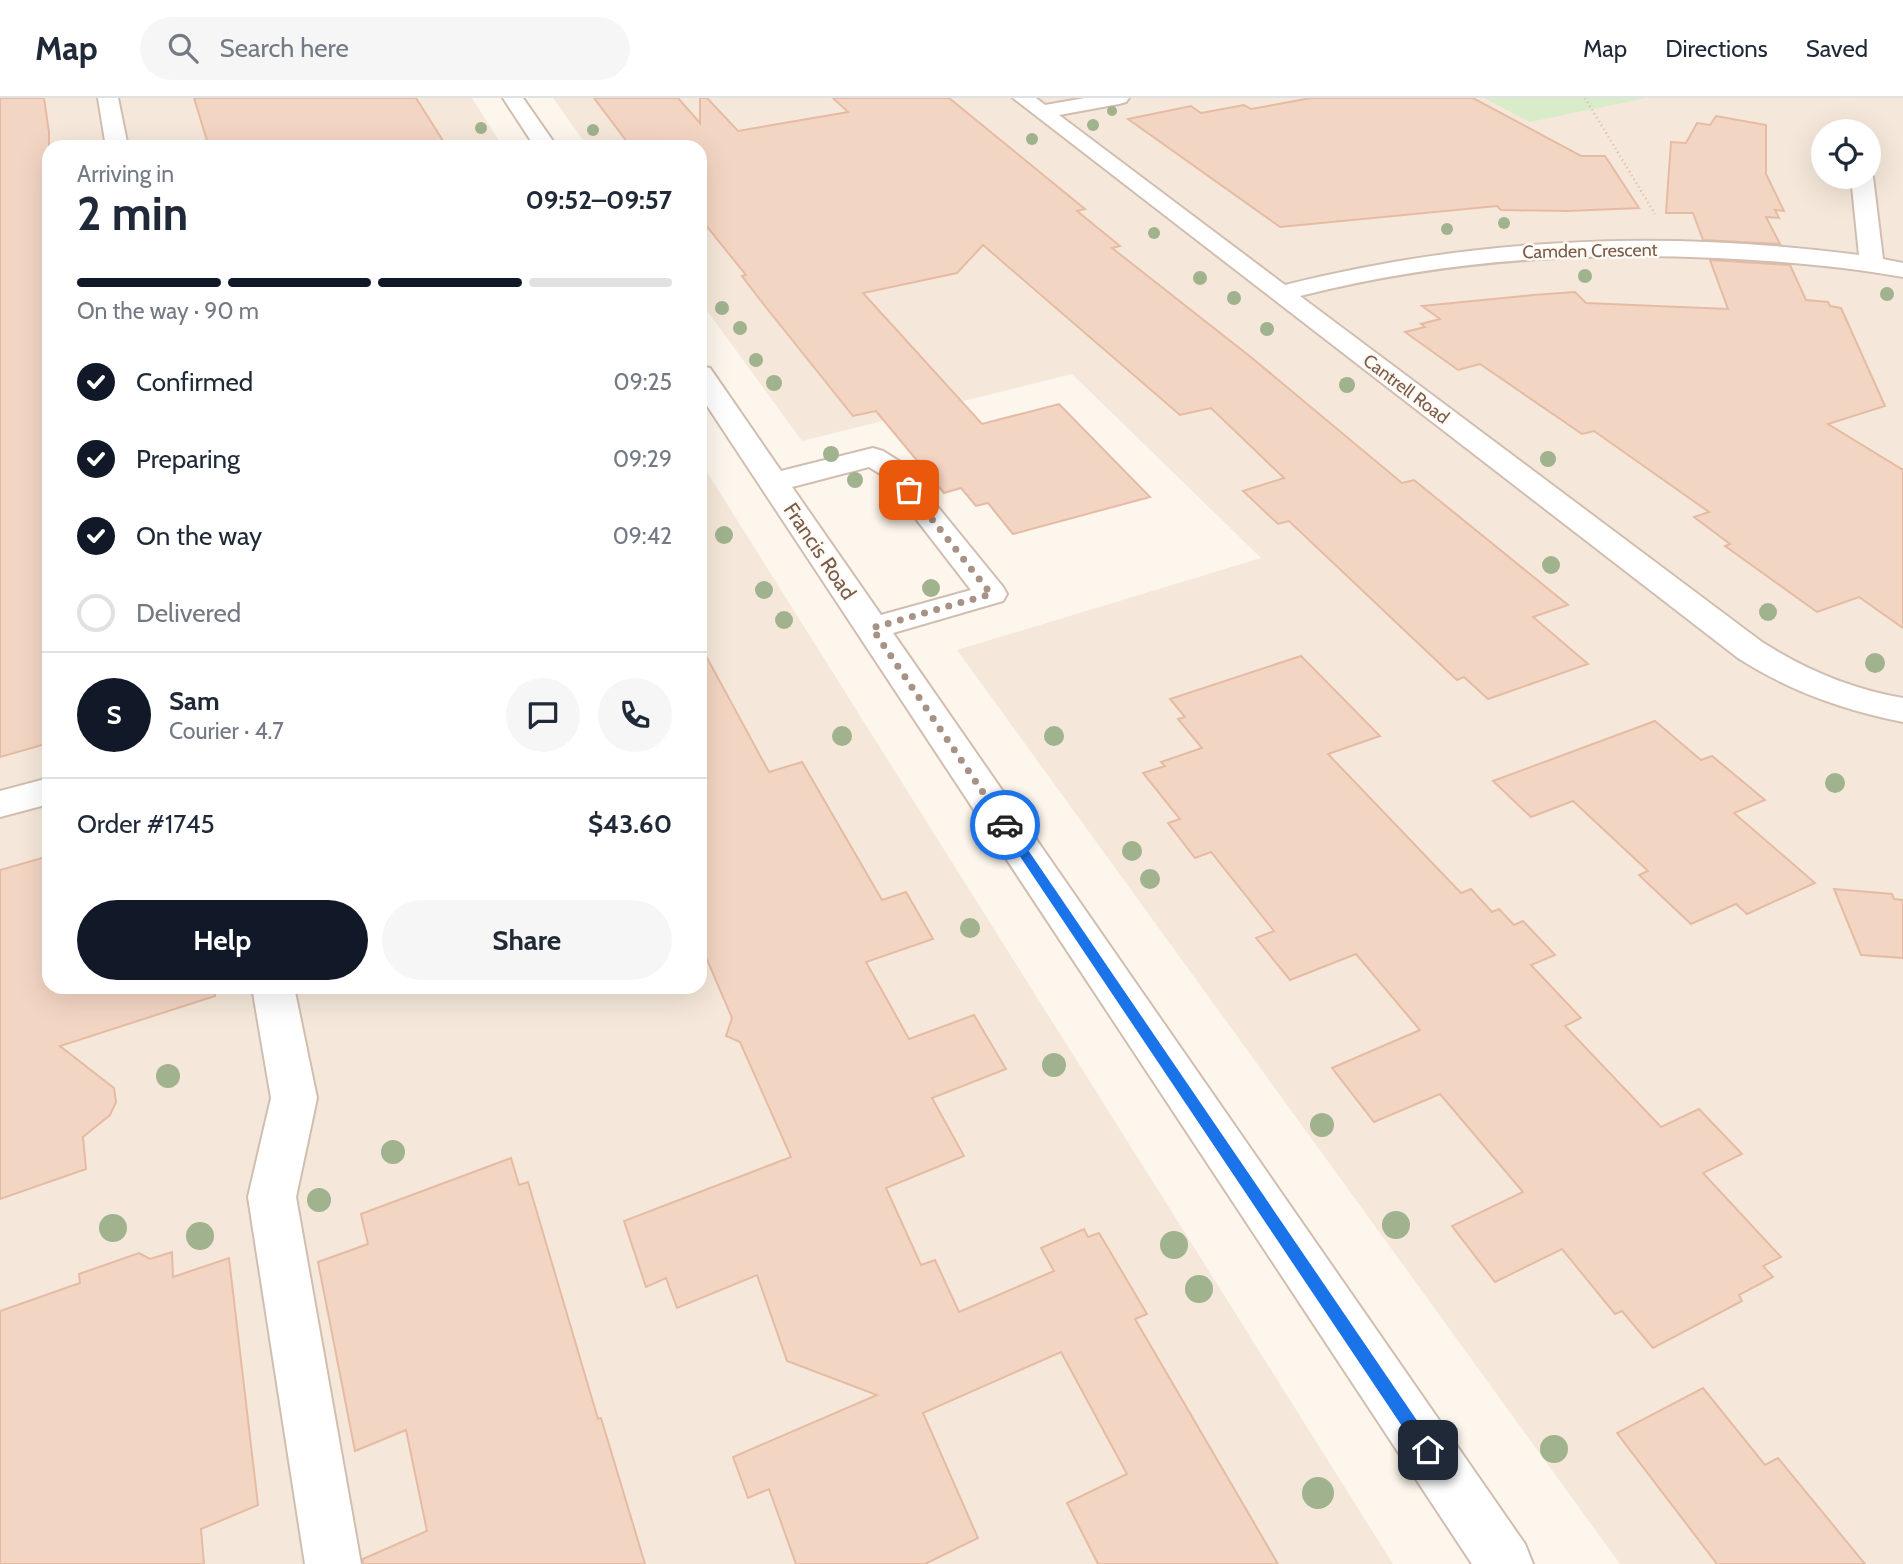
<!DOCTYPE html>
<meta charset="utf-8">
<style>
body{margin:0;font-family:Cabin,sans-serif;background:#f6f6f7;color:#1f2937;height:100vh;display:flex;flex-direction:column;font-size:26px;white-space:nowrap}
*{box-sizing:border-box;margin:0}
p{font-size:23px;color:#747a83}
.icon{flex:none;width:38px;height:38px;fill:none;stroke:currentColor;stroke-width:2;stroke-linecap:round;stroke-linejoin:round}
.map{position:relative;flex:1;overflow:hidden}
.drawer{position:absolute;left:42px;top:42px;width:665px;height:854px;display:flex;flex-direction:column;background:#fff;border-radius:21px;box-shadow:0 7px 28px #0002}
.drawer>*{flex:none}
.fabs{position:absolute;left:1811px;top:21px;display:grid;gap:14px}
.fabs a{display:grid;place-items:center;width:70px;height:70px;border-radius:50%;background:#fff;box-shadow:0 7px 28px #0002;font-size:35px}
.pin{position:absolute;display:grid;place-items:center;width:60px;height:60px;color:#fff;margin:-30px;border-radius:14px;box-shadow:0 4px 10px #0006}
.courier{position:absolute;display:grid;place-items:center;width:70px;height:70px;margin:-35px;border:5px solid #1a73e8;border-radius:50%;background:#fff;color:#222;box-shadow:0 2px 9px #0007}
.overview em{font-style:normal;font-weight:700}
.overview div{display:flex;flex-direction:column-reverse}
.overview{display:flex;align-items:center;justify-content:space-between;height:119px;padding:0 35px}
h1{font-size:46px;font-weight:700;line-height:52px}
.bar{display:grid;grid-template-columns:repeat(4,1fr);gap:10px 7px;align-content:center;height:84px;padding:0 35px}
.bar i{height:9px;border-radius:5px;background:#e0e1e3}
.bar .on{background:#111827}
.bar p{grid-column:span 4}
.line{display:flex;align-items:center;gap:18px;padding:0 35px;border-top:2px solid #e0e1e3}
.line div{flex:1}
.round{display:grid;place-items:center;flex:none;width:74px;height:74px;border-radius:37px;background:#f6f6f7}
ol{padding:0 35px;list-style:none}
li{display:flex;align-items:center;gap:21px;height:77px}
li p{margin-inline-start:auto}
li .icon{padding:7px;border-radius:50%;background:#111827;color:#fff;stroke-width:4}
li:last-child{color:#747a83}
li i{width:38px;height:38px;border:4px solid #e0e1e3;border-radius:50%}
.cta{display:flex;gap:14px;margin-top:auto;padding:14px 35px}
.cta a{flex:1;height:80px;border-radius:42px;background:#111827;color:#fff;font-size:28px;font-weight:700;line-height:80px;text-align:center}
.cta a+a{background:#f6f6f7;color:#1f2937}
header{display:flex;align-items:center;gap:42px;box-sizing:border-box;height:98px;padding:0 35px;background:#fff;border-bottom:2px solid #e0e1e3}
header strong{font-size:33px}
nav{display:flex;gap:38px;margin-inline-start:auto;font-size:24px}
.search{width:490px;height:63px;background:#f6f6f7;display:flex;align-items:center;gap:18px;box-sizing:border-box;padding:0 24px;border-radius:38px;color:#747a83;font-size:26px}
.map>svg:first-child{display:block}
</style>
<header>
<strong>Map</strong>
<div class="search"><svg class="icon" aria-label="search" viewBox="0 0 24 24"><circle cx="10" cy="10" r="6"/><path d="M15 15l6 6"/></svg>Search here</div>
<nav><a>Map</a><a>Directions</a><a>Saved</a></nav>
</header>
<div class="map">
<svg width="1903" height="1466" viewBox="0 0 1903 1466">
<rect width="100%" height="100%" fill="#fdf6ec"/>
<g fill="#f5e8da" fill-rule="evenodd">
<path d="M0,0H472L503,49H49V889H700V363L1393,1466H0Z"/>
<path d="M553,0H1903V1466H1620L957,552L1261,460L1072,276L802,343L700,203V49H588ZM1824,33H1869V79H1824Z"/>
</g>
<path fill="#d8ecc9" d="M1484,0H1646L1530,24Z"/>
<g fill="#f3d5c3" stroke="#e6bba3" stroke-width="2">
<path d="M0,0H44L49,34V645L0,659Z"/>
<path d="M194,0H416L447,49H209Z"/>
<path d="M594,0H678L700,25V0H707L738,33L848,14L833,0H949L1085,111L1077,113L1120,148L1112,150L1252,260L1402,385L1414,382L1568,507L1533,519L1588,566L1488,601L1464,579L1457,582L1289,423L1278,426L1243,393L1284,380L1211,310L1180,317L983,147L957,175L863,195L982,326L1059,306L1150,399L1013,436L988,405L976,408L961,390L944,395L876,313L853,318L761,203L742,178L746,177L700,120V49H631Z"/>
<path d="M1311,0H1473L1581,58H1605L1639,110L1567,113L1501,112L1497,108L1280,129L1128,21L1191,8L1201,15L1244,7L1251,11Z"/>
<path d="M1716,18L1766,27V76L1784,113L1775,112L1779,120L1766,119L1780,146L1703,142L1693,115H1666L1671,44L1686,45L1697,25L1710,27Z"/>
<path d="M1710,162L1790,167L1806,202L1828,204L1830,208L1841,210L1885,308L1828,326L1903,372V530L1859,499L1817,514L1725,448L1730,446L1694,419L1709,414L1594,333L1582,336L1480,266L1458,272L1405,234L1425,229L1421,226L1440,221L1422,208L1533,197L1575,194L1586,205L1728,211Z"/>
<path d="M700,547L769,674L802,664L882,802L906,794L933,841L866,864L909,941L974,917L1006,971L932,1000L964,1058L886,1090L921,1167L935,1162L959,1214L1054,1173L1041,1150L1084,1131L1088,1139L1099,1135L1147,1216L1135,1221L1278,1466H1098L1067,1405L1127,1376L1061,1254L923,1315L978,1440L925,1466H796L769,1391L748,1400L733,1359L877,1297L787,1263L757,1177L677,1210L666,1180L646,1189L624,1123L791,1059L740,944L726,938L732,920L700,845Z"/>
<path d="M1301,558L1380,638L1328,656L1461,795L1471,791L1492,814L1499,811L1514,827L1523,823L1555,857L1531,867L1581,920L1565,928L1661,1029L1699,1011L1742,1056L1703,1075L1781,1159L1763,1168L1773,1179L1739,1197L1742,1203L1653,1250L1622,1213L1615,1216L1562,1151L1495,1184L1452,1128L1523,1094L1440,996L1374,1024L1332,970L1420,932L1356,856L1290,882L1256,840L1274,833L1211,754L1195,760L1168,725L1180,721L1143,675L1165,668L1161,664L1202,650L1178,621L1185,619L1170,601Z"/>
<path d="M1655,623L1701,662L1712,658L1765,702L1734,715L1815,785L1747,816L1736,806L1691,826L1639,777L1648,773L1573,703L1531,719L1493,683Z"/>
<path d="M49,758V889H214L215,898L60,948L114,990L116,1004L110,1017L83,1039L86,1071L0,1101V772Z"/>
<path d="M1834,791L1892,796L1894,801L1903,802V860L1861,857Z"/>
<path d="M511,1060L519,1087L528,1084L598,1321L601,1320L645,1466H363V1461L427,1433L406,1332L355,1353L318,1164L368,1146L361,1116Z"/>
<path d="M172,1154L173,1179L229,1160L258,1407L201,1431L204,1466H0V1213L80,1185L79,1176L139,1155L150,1161Z"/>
<path d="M1703,1290L1765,1367L1778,1360L1865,1466H1717L1617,1335Z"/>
</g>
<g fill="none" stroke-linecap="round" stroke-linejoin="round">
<defs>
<g id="minor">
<path d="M98,0H118L128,49H106Z"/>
<path d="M503,0H523L557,49H535Z"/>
<path d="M1013,0H1036L1045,7L1085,0H1129L1126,4L1119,6L1059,17L1285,187C1476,139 1664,132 1859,157L1851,79H1869L1870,74L1873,79L1883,161L1903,165V179C1842,168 1780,163 1718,160C1576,153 1438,163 1300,198L1762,544C1806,572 1851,591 1903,600V624C1843,612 1789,593 1738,560Z"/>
<path d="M700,268L710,270L781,373L873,350L883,353L902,365L1003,489L1007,496L1003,503L893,535L1525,1446L1533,1466H1472L700,297ZM869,369L882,377L971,492L881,517L792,389Z"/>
<path d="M49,680V706L0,719V693Z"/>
<path d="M252,889H294L317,1000L296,1099L361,1466H305L248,1099L271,1000Z"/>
</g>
</defs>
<use href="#minor" stroke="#d1beb0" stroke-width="4"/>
<path stroke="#d9b8a5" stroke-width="2.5" stroke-dasharray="1 3.5" stroke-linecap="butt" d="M1585,0L1655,116"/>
<use href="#minor" fill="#fff" fill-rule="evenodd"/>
</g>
<g fill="#a0b28e">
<circle cx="1112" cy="13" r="5"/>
<circle cx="1093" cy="27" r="6"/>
<circle cx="481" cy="30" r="6"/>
<circle cx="593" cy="32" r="6"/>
<circle cx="1032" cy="41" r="6"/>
<circle cx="1504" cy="125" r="6"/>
<circle cx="1447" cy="131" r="6"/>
<circle cx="1154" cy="135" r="6"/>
<circle cx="1585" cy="178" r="7"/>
<circle cx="1200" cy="180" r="7"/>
<circle cx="1887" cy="196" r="7"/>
<circle cx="1234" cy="200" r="7"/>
<circle cx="722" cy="210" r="7"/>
<circle cx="740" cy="230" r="7"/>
<circle cx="1267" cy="231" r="7"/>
<circle cx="756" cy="262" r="7"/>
<circle cx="774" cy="285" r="8"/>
<circle cx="1347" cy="287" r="8"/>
<circle cx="831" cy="356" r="8"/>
<circle cx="1548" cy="361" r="8"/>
<circle cx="855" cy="382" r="8"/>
<circle cx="724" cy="437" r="9"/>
<circle cx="1551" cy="467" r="9"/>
<circle cx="931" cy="490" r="9"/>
<circle cx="764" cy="492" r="9"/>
<circle cx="1768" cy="514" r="9"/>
<circle cx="784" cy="522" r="9"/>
<circle cx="1875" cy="565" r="10"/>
<circle cx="842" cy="638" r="10"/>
<circle cx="1054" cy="638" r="10"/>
<circle cx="1835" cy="685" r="10"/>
<circle cx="1132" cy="753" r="10"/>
<circle cx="1150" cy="781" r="10"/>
<circle cx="970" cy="830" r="10"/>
<circle cx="1054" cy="967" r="12"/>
<circle cx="168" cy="978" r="12"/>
<circle cx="1322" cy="1027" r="12"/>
<circle cx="393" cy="1054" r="12"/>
<circle cx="319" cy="1102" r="12"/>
<circle cx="1396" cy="1127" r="14"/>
<circle cx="113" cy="1130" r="14"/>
<circle cx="200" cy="1138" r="14"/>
<circle cx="1174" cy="1147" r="14"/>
<circle cx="1199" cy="1191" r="14"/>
<circle cx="1554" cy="1351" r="14"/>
<circle cx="1318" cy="1395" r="16"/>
</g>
<path fill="#1a73e8" d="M1005,723L1009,724L1433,1346L1436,1352L1433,1358L1428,1360L1422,1358L1001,730L1000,727Z"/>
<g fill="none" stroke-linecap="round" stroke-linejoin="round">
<path stroke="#a89285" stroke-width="7" stroke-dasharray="0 12.6" d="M909,392L991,496L872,530L1005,727"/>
</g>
<g text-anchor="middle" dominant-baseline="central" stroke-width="5" stroke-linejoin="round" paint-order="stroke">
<g font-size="18" fill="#7a5c4d" stroke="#fffaf3">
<text transform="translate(1590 153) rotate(-1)">Camden Crescent</text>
<text transform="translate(1406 291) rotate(37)">Cantrell Road</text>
</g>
<g font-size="21" fill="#7a5c4d" stroke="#fffaf3">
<text transform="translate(820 453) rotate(56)">Francis Road</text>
</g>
</g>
</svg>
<div class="fabs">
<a><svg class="icon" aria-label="locate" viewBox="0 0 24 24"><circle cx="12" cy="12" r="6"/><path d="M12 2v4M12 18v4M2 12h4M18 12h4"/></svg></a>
</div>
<div class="pin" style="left:909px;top:392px;background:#ea580c"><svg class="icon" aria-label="bag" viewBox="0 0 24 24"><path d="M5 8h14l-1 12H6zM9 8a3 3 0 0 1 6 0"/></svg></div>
<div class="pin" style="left:1428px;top:1352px;background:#1f2937"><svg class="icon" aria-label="home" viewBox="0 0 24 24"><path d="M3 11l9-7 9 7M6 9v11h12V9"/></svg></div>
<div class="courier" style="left:1005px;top:727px"><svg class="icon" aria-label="car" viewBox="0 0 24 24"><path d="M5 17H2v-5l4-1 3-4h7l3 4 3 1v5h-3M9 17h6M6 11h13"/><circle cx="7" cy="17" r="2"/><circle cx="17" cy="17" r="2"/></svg></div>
<section class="drawer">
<div class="overview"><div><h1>2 min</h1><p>Arriving in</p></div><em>09:52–09:57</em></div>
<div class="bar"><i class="on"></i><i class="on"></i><i class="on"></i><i></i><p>On the way · 90 m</p></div>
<ol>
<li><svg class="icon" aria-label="check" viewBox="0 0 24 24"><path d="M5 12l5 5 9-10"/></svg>Confirmed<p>09:25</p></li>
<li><svg class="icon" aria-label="check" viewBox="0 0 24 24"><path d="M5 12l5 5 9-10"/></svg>Preparing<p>09:29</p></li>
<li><svg class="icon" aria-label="check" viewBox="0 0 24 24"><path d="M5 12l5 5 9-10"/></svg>On the way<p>09:42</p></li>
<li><i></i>Delivered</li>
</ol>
<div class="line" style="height:126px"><b class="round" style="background:#111827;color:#fff">S</b><div><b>Sam</b><p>Courier · 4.7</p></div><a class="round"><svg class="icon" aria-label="chat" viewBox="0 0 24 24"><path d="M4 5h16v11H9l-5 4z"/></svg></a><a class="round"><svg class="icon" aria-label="phone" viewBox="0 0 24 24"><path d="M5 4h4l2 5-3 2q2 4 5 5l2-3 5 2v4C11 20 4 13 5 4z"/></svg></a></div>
<div class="line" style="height:91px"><div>Order #1745</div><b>$43.60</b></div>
<div class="cta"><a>Help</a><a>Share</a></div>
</section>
</div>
